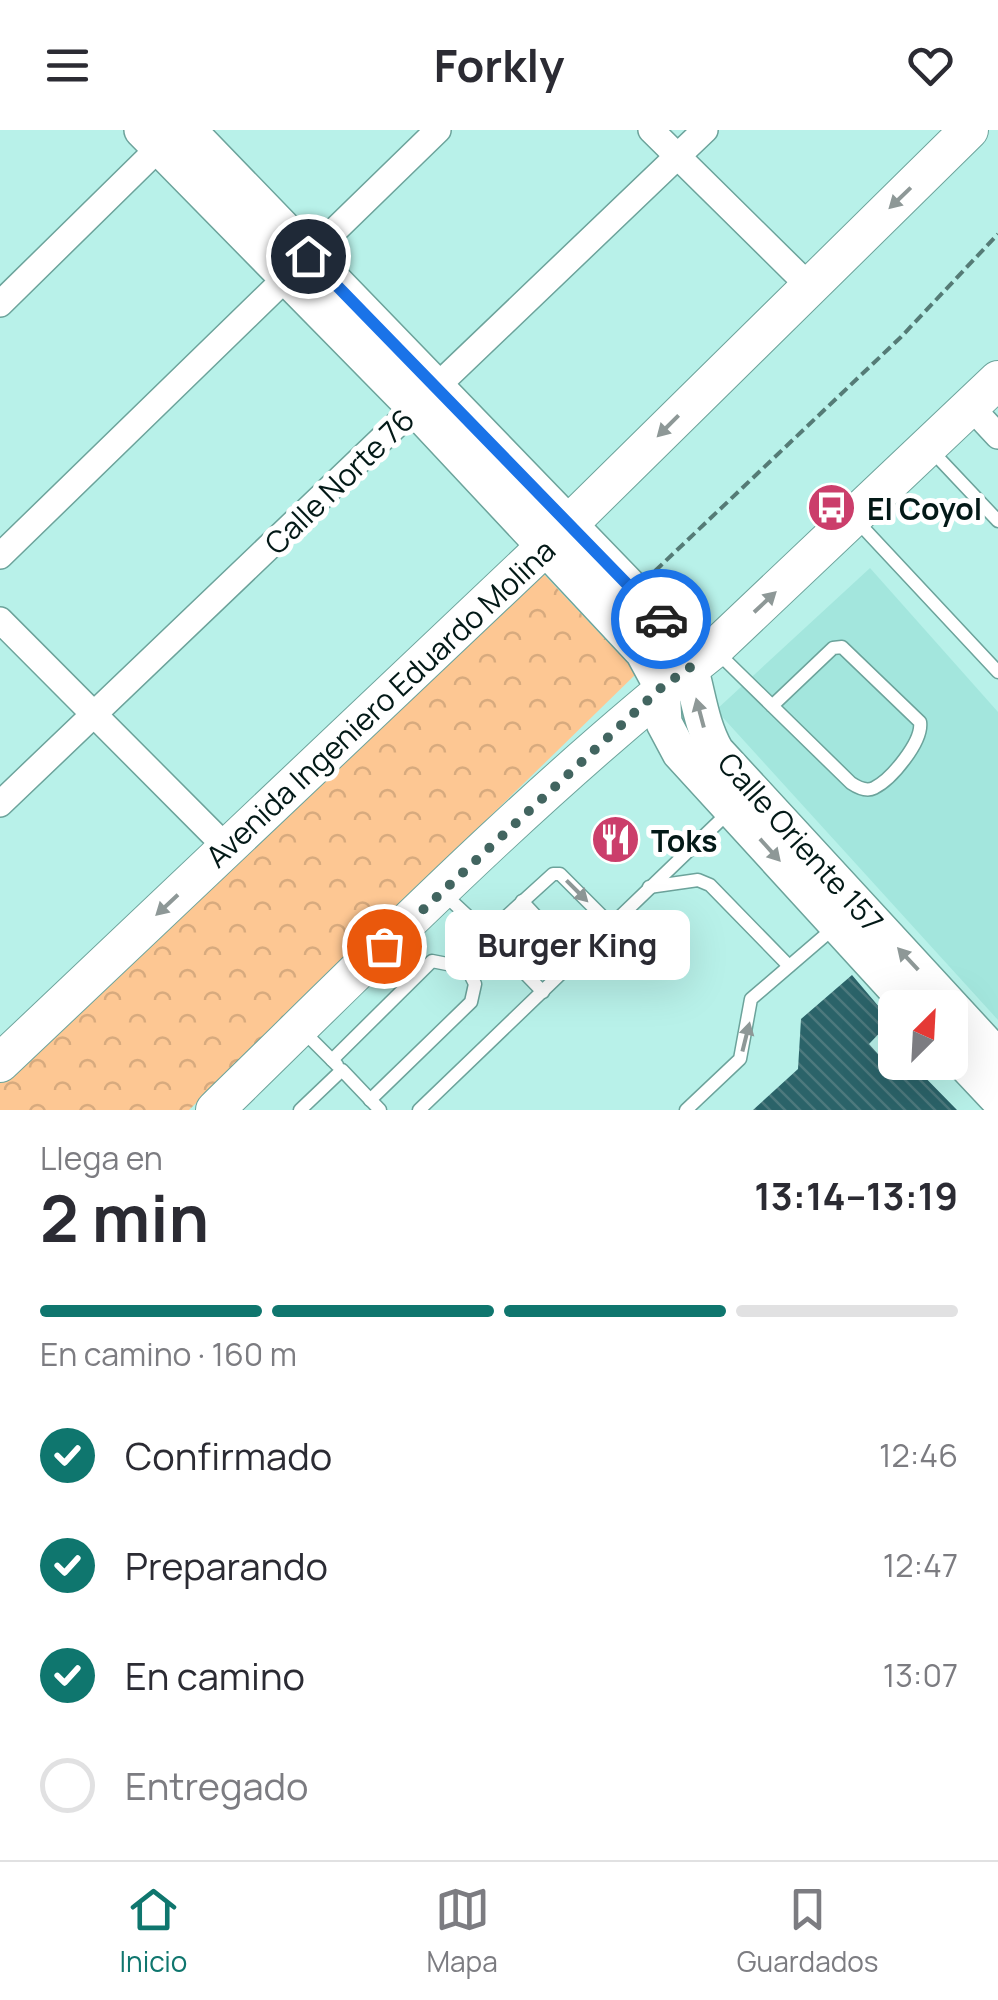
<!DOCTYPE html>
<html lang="es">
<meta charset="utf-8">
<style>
body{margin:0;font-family:Manrope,sans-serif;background:#f2f2f3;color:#2b2b33;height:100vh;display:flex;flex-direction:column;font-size:38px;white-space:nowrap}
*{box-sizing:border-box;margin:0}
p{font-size:32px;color:#7c7c81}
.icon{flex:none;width:55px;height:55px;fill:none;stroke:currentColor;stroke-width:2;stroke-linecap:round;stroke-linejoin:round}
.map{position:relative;height:980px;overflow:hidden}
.details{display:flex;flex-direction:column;background:#fff;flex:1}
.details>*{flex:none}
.needle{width:65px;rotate:24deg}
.fabs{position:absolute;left:878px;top:860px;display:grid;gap:20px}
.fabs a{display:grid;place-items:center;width:90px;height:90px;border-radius:15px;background:#fff;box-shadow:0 10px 40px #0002;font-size:50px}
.pin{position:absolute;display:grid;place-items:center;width:85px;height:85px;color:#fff;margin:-42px;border:5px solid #fff;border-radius:50%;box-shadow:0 2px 10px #0007}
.courier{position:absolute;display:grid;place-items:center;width:100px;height:100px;margin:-50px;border:8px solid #1a73e8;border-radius:50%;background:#fff;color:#222;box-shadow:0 2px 12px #0007}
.bubble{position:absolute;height:70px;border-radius:15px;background:#fff;box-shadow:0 10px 40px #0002;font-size:32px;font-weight:700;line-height:70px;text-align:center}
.headline em{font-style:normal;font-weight:700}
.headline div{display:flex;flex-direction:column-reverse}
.headline{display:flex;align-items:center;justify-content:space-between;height:170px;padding:0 40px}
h1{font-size:65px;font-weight:700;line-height:75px}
.bar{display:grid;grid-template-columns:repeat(4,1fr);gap:15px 10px;align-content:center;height:120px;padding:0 40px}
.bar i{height:12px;border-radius:8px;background:#e1e1e2}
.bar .selected{background:#0f766e}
.bar p{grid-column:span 4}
ol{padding:0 40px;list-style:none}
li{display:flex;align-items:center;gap:30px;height:110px}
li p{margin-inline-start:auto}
li .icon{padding:10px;border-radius:50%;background:#0f766e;color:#fff;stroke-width:4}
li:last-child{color:#7c7c81}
li i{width:55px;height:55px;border:5px solid #e1e1e2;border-radius:50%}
header{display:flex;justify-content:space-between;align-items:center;height:130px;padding:0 40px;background:#fff;font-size:45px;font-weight:700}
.dock{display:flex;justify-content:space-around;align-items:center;height:140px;border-top:2px solid #e1e1e2;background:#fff;font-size:28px;color:#7c7c81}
.dock a{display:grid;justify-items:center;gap:5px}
.dock .selected{color:#0f766e}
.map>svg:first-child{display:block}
</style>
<header><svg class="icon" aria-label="menu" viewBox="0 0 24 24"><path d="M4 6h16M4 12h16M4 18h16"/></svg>Forkly<svg class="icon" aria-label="heart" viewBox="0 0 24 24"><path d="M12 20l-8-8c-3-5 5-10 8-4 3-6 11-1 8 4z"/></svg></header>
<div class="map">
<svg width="998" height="980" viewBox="0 0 998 980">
<defs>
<pattern id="forest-crowns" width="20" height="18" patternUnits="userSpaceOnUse" patternTransform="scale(2.5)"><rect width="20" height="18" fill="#fdc793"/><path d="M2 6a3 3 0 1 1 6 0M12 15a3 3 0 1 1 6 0" fill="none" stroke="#d7aa7e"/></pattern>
<pattern id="building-back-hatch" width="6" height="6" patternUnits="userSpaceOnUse" patternTransform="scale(2.5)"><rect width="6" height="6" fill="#2b6369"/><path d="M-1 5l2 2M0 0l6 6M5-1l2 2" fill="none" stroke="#4d797d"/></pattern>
</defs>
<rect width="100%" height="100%" fill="#b8f1e9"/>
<path fill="#a3e6dd" d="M870,438L998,582V890L716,580Z"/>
<path fill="url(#forest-crowns)" d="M539,439L637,543L189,980H0V950Z"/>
<path fill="url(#building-back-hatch)" d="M852,845L891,891L869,914L886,933L895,927V932H910L957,980H753L798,939L801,889Z"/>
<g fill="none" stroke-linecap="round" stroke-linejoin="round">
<defs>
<g id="lane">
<path d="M931,320L998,391"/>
<path d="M856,390L998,542"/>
<path d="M718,523L851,653C857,657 866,662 874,658C892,649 923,611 920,592L842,517L833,518L772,576"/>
<path d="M649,757L698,750L710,755L789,836"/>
<path d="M445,765L487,804"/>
<path d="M522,771L575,828"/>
<path d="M543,862L487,804L553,744H560L611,795"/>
<path d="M301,899L337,935"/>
<path d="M332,930L432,831L467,838L475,854L471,872L370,970"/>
<path d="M300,980L342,940L380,980"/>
<path d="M419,980L731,680"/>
<path d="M686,980L740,929L751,869L836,796"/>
</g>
<g id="street">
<path d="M651,0L809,156"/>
<path d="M0,174L171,6"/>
<path d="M971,277L998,306"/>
<path d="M0,426L438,0"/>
<path d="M0,490L227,718"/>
<path d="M0,674L705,0"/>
</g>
<g id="secondary">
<path d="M142,0L415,278L643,522L662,557L664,593L680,623L913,878"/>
<path d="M188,0L677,506C698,542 695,584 716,621L998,927"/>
<path d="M950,918L998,969"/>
</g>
<g id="primary">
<path d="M0,933L568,395L969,0"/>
<path d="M215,980C377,822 537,659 714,519L998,250"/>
</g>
</defs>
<use href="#lane" stroke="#6ca39b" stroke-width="15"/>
<use href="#street" stroke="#6ca39b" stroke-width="28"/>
<use href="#secondary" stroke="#6ca39b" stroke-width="38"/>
<use href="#primary" stroke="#6ca39b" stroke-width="40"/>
<path stroke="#557b76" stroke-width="4" stroke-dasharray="10 5" stroke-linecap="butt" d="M655,441L901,207L998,104"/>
<use href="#lane" stroke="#fff" stroke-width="12"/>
<use href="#street" stroke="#fff" stroke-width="25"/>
<use href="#secondary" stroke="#fff" stroke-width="35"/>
<use href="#primary" stroke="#fff" stroke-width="38"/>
</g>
<defs><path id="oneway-solid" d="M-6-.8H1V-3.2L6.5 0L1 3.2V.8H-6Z" transform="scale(2.5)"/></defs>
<g fill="#8e9897">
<use href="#oneway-solid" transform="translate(900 68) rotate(136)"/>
<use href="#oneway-solid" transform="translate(668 296) rotate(135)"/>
<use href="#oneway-solid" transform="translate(765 472) rotate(-43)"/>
<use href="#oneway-solid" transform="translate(700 583) rotate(-105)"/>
<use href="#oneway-solid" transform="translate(770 720) rotate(48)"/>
<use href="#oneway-solid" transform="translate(577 761) rotate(45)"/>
<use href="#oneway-solid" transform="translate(167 775) rotate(137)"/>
<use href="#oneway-solid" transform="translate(908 829) rotate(-133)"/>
<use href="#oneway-solid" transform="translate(746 907) rotate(-76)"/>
</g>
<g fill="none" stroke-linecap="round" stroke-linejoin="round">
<path stroke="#426560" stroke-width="10" stroke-dasharray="0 18" d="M384,816L662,557L692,536L677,506L661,489"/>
<path stroke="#1a73e8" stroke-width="12" d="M308,126L661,489"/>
</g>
<defs>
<symbol id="bus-disc" viewBox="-11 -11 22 22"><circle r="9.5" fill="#cb3e6b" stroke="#fff"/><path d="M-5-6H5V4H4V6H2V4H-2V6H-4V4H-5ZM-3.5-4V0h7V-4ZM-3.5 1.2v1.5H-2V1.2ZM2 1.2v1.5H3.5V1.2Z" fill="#fff"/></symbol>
<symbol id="restaurant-disc" viewBox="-11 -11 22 22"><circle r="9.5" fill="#cb3e6b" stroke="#fff"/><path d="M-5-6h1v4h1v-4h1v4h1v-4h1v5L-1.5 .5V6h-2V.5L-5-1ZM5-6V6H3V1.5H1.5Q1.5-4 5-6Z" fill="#fff"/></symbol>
</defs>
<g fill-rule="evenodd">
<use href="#bus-disc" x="804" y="350" width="55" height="55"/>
<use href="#restaurant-disc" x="588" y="682" width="55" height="55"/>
</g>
<g text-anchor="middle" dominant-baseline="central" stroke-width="10" stroke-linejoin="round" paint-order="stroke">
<g font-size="30" fill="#031917" stroke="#fff">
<text transform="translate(339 351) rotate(-44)">Calle Norte 76</text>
<text transform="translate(380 573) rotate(-43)">Avenida Ingeniero Eduardo Molina</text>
<text transform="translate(801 712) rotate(48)">Calle Oriente 157</text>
</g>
<g font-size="30" font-weight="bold" fill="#031917" stroke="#fff" text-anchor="start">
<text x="867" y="378">El Coyol</text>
<text x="651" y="710">Toks</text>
</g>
</g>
</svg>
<div class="fabs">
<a><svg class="needle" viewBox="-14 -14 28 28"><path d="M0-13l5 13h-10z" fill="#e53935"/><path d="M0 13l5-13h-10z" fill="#7c7c81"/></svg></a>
</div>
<div class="pin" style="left:384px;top:816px;background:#ea580c"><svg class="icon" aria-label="bag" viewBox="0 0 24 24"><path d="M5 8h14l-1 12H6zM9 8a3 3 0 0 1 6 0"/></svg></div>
<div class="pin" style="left:308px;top:126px;background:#1f2937"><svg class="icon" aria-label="home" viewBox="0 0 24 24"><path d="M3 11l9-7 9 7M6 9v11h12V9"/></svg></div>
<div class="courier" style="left:661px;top:489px"><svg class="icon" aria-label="car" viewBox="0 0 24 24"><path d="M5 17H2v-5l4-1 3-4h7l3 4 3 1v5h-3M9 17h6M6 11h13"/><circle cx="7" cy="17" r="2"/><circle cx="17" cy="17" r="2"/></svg></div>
<div class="bubble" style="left:445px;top:780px;width:245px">Burger King</div>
</div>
<section class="details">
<div class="headline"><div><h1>2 min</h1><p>Llega en</p></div><em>13:14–13:19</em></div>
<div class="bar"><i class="selected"></i><i class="selected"></i><i class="selected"></i><i></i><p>En camino · 160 m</p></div>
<ol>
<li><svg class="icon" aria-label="check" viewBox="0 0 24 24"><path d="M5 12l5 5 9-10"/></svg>Confirmado<p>12:46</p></li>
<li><svg class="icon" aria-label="check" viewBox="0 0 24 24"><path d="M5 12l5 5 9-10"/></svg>Preparando<p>12:47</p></li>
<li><svg class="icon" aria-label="check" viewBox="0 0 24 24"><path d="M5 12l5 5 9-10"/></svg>En camino<p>13:07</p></li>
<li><i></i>Entregado</li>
</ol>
</section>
<nav class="dock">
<a class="selected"><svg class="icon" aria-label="home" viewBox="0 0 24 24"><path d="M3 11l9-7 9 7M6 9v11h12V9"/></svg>Inicio</a>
<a><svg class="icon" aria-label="map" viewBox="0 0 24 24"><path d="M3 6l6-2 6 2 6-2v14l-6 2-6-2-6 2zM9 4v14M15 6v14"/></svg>Mapa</a>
<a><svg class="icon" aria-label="saved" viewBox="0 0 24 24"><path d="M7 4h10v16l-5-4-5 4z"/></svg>Guardados</a>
</nav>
